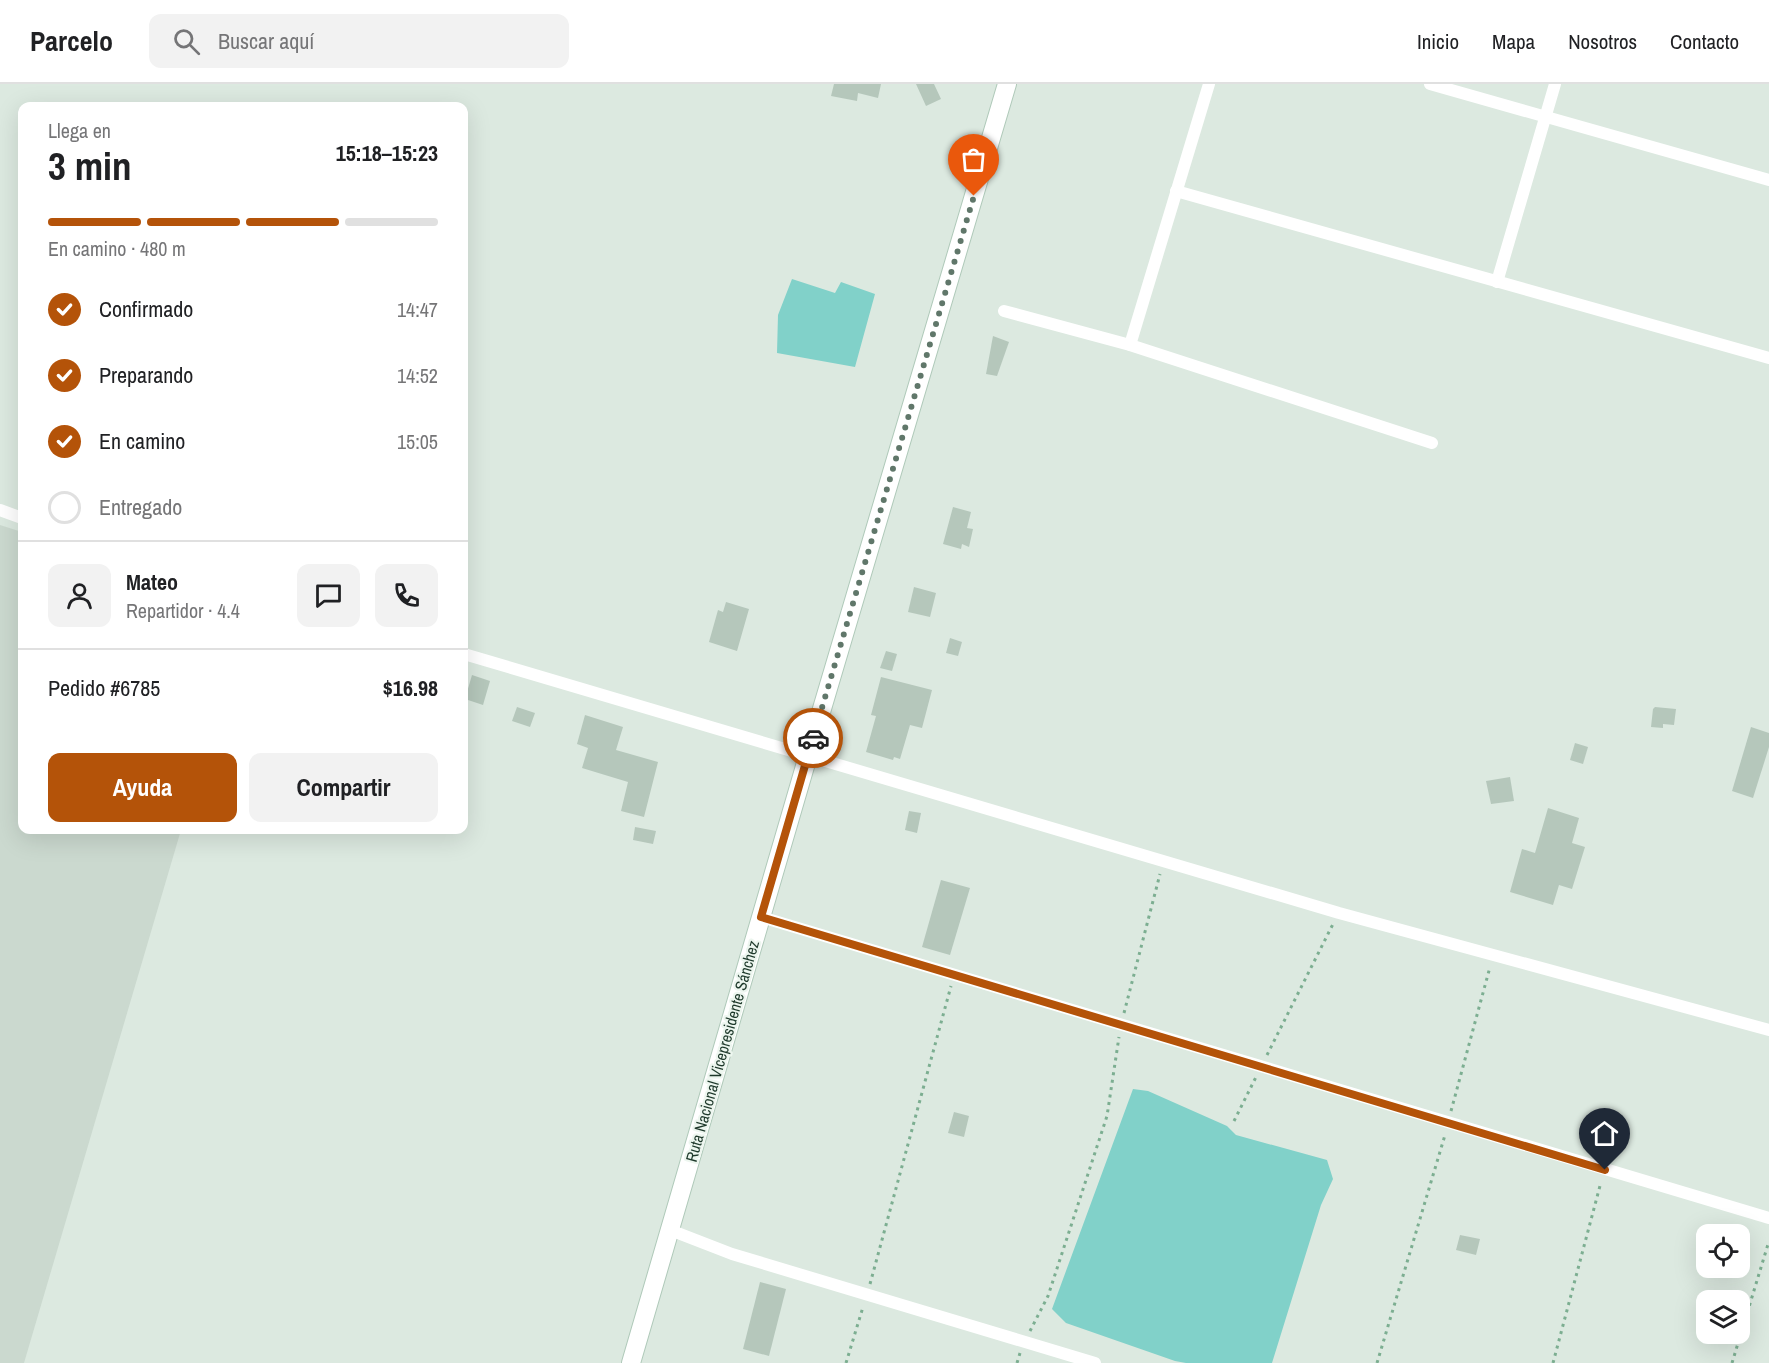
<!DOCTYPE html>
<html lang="es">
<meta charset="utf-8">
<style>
body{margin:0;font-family:"Archivo Narrow",sans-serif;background:#f2f2f2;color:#202124;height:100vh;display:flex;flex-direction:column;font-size:22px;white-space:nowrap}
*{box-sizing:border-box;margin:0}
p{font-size:20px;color:#757577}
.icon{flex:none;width:33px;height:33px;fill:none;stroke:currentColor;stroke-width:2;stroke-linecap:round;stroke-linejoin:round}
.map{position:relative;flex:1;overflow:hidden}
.panel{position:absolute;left:18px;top:18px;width:450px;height:732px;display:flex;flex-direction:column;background:#fff;border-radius:12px;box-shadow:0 6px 24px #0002}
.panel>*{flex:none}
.buttons{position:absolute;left:1696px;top:1140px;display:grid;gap:12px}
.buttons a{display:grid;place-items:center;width:54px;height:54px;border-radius:12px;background:#fff;box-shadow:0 6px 24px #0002;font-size:30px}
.pin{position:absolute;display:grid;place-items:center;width:51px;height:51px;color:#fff;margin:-62px -26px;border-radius:50% 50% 50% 0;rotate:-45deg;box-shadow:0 0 6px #0007}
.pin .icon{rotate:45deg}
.courier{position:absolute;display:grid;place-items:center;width:60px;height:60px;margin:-30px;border:4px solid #b45309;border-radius:50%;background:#fff;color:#222;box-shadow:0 2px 8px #0007}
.headline em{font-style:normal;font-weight:700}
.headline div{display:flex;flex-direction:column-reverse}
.headline{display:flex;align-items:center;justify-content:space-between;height:102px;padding:0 30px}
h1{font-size:39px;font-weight:700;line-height:45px}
.bar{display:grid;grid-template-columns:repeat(4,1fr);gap:9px 6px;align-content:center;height:72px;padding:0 30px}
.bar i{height:8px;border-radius:4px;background:#e0e0e0}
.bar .on{background:#b45309}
.bar p{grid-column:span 4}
.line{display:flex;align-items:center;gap:15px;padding:0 30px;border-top:2px solid #e0e0e0}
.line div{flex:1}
.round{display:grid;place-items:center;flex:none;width:63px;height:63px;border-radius:12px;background:#f2f2f2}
ol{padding:0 30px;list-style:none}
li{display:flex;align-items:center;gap:18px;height:66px}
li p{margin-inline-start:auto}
li .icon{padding:6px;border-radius:50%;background:#b45309;color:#fff;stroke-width:4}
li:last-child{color:#757577}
li i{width:33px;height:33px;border:3px solid #e0e0e0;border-radius:50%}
.action{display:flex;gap:12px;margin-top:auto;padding:12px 30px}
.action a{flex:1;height:69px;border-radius:12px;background:#b45309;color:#fff;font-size:24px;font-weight:700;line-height:69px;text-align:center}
.action a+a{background:#f2f2f2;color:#202124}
header{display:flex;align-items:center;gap:36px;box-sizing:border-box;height:84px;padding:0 30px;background:#fff;border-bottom:2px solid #e0e0e0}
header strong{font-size:28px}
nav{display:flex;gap:33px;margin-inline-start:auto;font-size:21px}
.search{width:420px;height:54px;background:#f2f2f2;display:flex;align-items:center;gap:15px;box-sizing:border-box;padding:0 21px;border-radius:12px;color:#757577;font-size:22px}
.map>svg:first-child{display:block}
</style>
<header>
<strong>Parcelo</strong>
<div class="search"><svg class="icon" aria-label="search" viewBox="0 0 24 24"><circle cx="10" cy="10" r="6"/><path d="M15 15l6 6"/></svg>Buscar aquí</div>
<nav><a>Inicio</a><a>Mapa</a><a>Nosotros</a><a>Contacto</a></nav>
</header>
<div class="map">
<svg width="1769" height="1279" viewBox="0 0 1769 1279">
<rect width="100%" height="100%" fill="#dce9e0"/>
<path fill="#cbd9cf" d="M0,441L22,448V746H181L24,1279H0Z"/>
<g fill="#81d1c9">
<path d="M792,195L835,209L841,198L875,210L855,283L777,269L778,231Z"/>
<path d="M1133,1005L1148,1007L1227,1042L1236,1051L1327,1076L1333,1095L1321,1121L1272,1279H1186L1175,1277L1066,1239L1052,1225Z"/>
</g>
<g fill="#b5c7bb">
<path d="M834,0H881L878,14L858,9L857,17L831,12Z"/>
<path d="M916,0H934L941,15L926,22Z"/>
<path d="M993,252L1009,258L997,292L986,290Z"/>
<path d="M953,423L971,428L967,444L973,445L969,463L962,460L961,465L943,460Z"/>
<path d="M914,503L936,509L930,533L908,528Z"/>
<path d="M726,518L749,525L737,567L709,558L718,526L723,528Z"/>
<path d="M950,554L962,558L958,572L946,569Z"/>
<path d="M886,567L897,570L892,587L880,584Z"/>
<path d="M472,591L490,597L483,621L465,615Z"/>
<path d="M881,593L932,606L922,644L910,641L900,675L894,673L893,676L866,668L876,632L871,631Z"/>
<path d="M517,623L535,629L530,643L512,637Z"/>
<path d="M1655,623L1676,625L1674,641L1663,640V644L1651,643L1653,625Z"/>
<path d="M585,631L623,643L616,666L658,678L644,733L621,727L628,698L582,684L588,664L577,660Z"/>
<path d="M1751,643L1769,649V663L1753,714L1732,707Z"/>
<path d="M1575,659L1588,663L1583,680L1570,676Z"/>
<path d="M1510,693L1514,717L1491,720L1486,697Z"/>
<path d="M1548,724L1579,734L1572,759L1585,763L1572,805L1559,801L1553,821L1510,808L1522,765L1535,769Z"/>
<path d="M909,727L921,729L917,749L905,746Z"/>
<path d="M635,743L656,747L653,760L633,756Z"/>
<path d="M941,796L970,804L950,871L922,863Z"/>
<path d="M954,1028L969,1032L964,1053L948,1049Z"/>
<path d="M1460,1151L1480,1155L1476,1171L1456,1166Z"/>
<path d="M760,1198L786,1205L769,1272L743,1265Z"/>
</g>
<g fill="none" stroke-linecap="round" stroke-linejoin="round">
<defs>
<path id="secondary" d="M631,1279L808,672L1007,0"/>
</defs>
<use href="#secondary" stroke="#afc9b9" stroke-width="20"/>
<g stroke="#7cae91" stroke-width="3" stroke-dasharray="3 4.5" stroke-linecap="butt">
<path d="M1124,929L1160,790"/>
<path d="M1267,971L1333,840"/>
<path d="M1451,1027L1490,883"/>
<path d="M1234,1037L1256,993"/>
<path d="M870,1200L951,902"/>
<path d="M1030,1247L1048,1212L1107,1032L1119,953"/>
<path d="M846,1279L863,1223"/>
<path d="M1017,1279L1020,1269"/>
<path d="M1377,1279L1445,1051"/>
<path d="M1553,1279L1601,1098"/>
<path d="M1732,1279L1769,1157"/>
</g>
<g stroke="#fff" stroke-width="12">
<path d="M1430,0L1769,96"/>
<path d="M1176,107L1769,274"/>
<path d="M1497,198L1555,0"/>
<path d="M1004,227L1130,261L1432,359"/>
<path d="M1130,261L1209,0"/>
<path d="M0,426L22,434"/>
<path d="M464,570L1339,829L1769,946"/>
<path d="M761,833L1769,1134"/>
<path d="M670,1146L732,1170L1095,1279"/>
</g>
<use href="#secondary" stroke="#fff" stroke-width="18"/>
</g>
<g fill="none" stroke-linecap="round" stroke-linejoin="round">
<path stroke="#60776a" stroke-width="6" stroke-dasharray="0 10.8" d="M813,654L974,112"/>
<path stroke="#b45309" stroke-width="8" d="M813,654L761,833L1605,1086"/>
</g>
<g text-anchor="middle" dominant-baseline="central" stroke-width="4.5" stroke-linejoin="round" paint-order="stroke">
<g font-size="16" fill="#1e392b" stroke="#edf6ef">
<text transform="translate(722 967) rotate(-74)">Ruta Nacional Vicepresidente Sánchez</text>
</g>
</g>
</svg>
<div class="buttons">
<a><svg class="icon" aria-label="locate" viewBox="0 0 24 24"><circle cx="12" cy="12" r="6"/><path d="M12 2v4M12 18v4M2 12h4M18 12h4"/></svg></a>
<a><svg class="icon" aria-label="layers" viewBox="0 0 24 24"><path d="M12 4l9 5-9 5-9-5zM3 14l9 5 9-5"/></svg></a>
</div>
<div class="pin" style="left:974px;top:112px;background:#ea580c"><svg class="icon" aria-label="bag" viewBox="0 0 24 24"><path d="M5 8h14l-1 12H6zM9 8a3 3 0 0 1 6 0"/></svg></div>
<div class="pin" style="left:1605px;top:1086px;background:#1f2937"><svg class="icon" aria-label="home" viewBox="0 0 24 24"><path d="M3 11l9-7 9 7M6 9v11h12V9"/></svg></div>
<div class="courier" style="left:813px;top:654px"><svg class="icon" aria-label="car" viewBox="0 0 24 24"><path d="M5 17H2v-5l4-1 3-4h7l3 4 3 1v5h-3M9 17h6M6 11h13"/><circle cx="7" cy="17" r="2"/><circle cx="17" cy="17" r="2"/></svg></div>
<section class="panel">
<div class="headline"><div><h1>3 min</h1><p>Llega en</p></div><em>15:18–15:23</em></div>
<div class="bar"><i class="on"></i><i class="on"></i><i class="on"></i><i></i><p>En camino · 480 m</p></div>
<ol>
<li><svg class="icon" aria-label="check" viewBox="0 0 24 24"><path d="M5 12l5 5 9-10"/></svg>Confirmado<p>14:47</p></li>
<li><svg class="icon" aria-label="check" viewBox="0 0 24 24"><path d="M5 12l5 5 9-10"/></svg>Preparando<p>14:52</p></li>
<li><svg class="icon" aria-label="check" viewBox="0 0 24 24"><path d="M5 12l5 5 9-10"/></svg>En camino<p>15:05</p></li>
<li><i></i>Entregado</li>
</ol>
<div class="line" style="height:108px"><a class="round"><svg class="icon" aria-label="person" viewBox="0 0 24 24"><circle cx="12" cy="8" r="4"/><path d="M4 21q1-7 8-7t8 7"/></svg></a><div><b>Mateo</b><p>Repartidor · 4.4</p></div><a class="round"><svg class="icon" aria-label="chat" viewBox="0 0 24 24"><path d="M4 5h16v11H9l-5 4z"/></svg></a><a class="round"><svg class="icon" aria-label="phone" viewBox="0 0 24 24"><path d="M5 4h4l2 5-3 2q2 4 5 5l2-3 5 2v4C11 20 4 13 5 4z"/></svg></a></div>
<div class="line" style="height:78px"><div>Pedido #6785</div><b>$16.98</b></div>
<div class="action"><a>Ayuda</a><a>Compartir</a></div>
</section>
</div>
